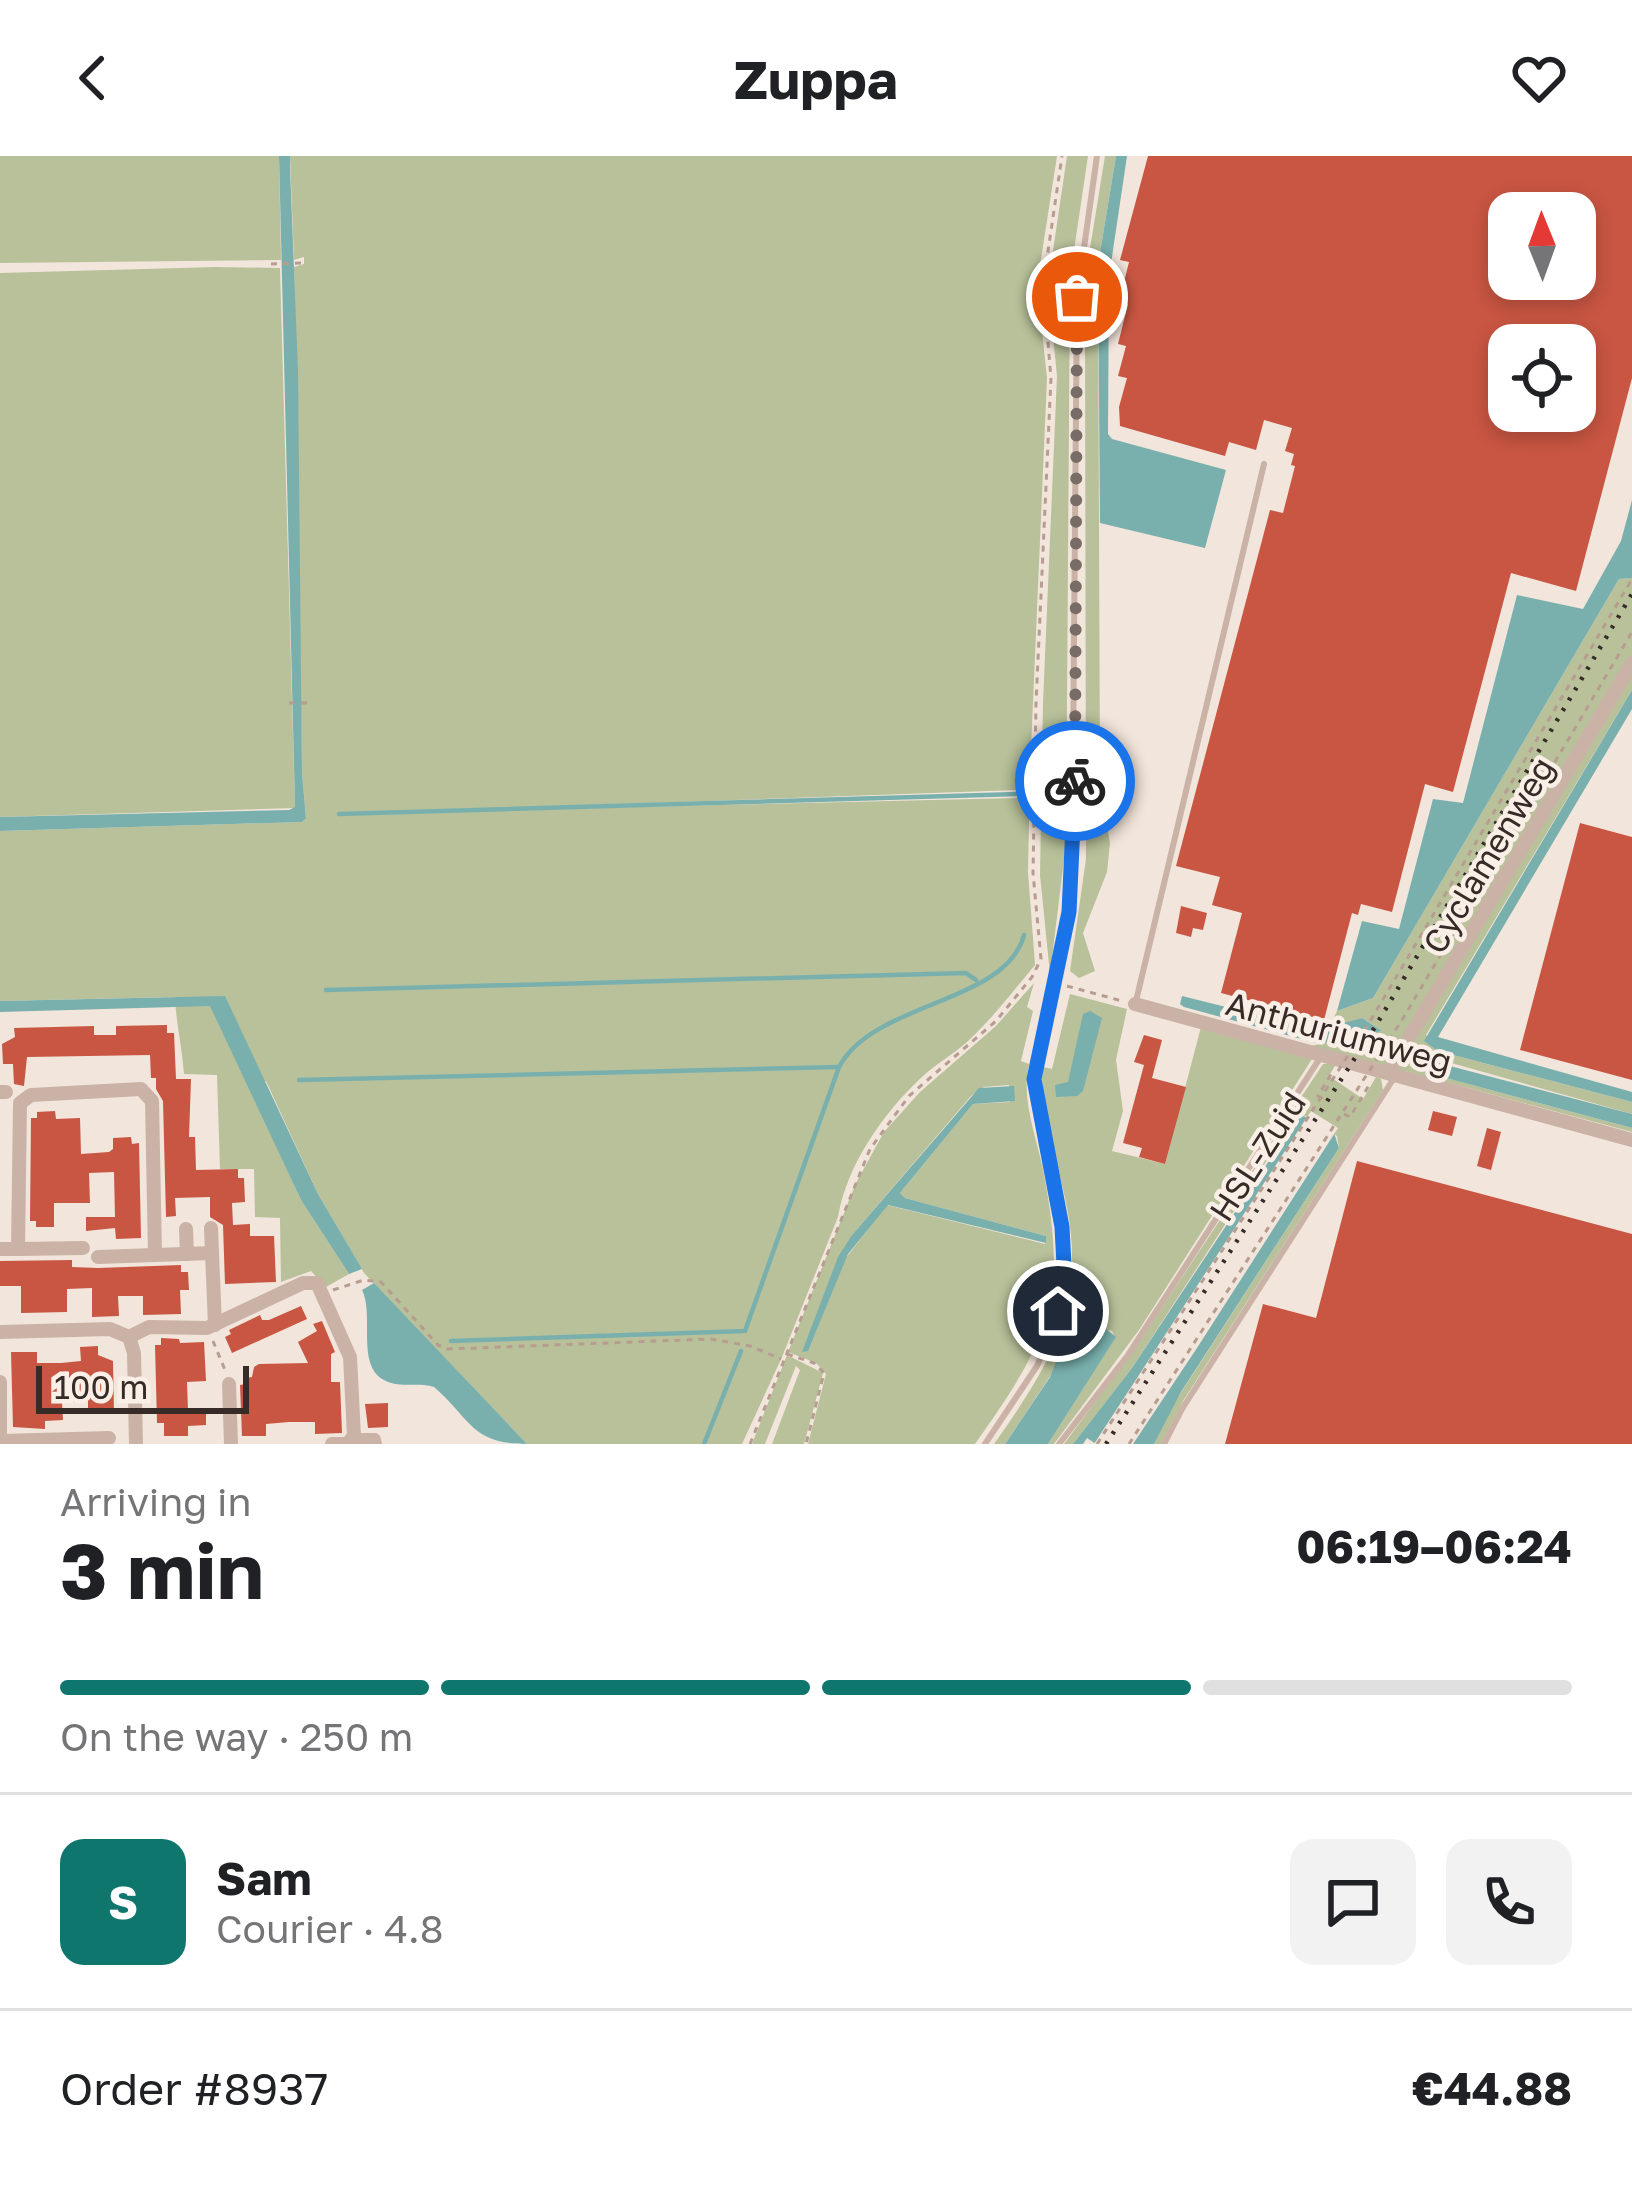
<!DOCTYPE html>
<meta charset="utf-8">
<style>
body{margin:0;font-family:"Golos Text",sans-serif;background:#f2f2f2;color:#202124;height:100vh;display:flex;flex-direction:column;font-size:45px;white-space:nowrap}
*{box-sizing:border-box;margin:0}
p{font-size:39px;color:#757577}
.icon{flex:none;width:66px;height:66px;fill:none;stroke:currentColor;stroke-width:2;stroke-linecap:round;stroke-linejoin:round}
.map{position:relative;height:1288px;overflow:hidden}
.panel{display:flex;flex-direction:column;background:#fff;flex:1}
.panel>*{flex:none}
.needle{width:78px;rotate:359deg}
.tools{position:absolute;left:1488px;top:36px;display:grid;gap:24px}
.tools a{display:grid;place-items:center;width:108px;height:108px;border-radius:24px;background:#fff;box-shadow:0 6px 18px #0003;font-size:60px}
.scale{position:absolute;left:36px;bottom:30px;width:213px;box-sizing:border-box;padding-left:12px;border:6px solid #362b27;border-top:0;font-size:33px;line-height:42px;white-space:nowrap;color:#362b27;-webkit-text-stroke:9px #faefe7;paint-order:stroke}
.pin{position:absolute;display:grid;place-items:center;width:102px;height:102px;color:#fff;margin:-51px;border:6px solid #fff;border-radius:50%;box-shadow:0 3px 12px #0007}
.courier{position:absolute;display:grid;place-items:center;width:120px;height:120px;margin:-60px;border:9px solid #1a73e8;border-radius:50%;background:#fff;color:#222;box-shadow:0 3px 15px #0007}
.head em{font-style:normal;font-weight:700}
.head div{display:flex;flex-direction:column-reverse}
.head{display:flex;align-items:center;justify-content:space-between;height:204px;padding:0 60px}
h1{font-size:78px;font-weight:700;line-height:90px}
.bar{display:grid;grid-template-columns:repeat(4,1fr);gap:18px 12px;align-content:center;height:144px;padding:0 60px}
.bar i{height:15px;border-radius:9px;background:#e0e0e0}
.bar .on{background:#0f766e}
.bar p{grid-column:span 4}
.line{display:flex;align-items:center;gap:30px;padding:0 60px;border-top:3px solid #e0e0e0}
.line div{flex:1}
.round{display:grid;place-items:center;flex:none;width:126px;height:126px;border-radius:24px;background:#f2f2f2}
header{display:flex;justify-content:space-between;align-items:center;height:156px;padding:0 60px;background:#fff;font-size:54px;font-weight:700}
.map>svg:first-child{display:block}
</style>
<header><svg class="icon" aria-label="back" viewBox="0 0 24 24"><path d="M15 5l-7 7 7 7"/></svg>Zuppa<svg class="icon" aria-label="heart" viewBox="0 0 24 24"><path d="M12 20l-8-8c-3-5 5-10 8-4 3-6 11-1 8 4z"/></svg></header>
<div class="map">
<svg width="1632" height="1288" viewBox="0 0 1632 1288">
<rect width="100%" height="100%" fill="#f2e5db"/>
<g fill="#b8c19a" fill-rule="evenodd">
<path d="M0,0H279L281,104L0,107Z"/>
<path d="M290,0H1057L1037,129L1047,222L1030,616L1028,716L1035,809C1013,835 992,863 967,886C954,898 937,907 923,920C884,956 847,1008 838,1061L782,1201L742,1288H527L364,1117L318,1038L266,925L247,927L301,1044L349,1118L326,1131L311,1115L281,1126L280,1062L255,1061L254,1013H220L217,919L184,918C182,891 176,867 175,841L0,845V675L302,666L306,661L302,617L294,111L304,108V101L294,104ZM1017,634V642L338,658Z"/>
<path d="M1067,0H1088L1070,121L1066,687L1050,818L1040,719L1043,547L1057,220L1048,129Z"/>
<path d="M1105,0H1116L1098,109L1100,628L1110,687L1107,716L1083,777L1095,815L1079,822L1070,815L1086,703L1085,159L1087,111Z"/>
<path d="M216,111L280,112L295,652L0,661V117Z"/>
<path d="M1632,422V534L1426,879L1438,895L1632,946V958L1416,897L1409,906L1428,917L1632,972V976L1311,890L1382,875L1362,862L1329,872L1337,855L1373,842L1619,423Z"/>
<path d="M1034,827L1027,851L1033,855L1021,905L1029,908C1021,941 1035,977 1042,1009C1069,1141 1051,1181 975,1288H808L826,1218L816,1207L788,1196L856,1027L884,976L920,936L996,870ZM1009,929L1010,946L973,948L900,1037L905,1042L1046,1080L1045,1088L887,1049L845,1103L808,1195L852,1079L971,940L984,931Z"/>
<path d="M1070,838L1127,853L1116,904L1123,955L1112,995L1165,1008L1201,871L1312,903L1139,1174L1054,1288H1048L1115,1182L1112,1175L1072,1167L1056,1211L1005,1288H994C1047,1213 1085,1154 1068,1057C1060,1012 1044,967 1042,921L1043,911L1052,913Z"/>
<path d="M1323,908H1336L1329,920L1363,943L1376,921L1381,923L1383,934L1183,1245L1161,1288H1154L1173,1249L1339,992L1337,980L1302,958L1295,961L1132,1212L1073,1288H1064L1138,1188Z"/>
<path d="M787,1199L823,1217L804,1288H772L800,1214L796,1210L765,1288H752Z"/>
</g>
<g fill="#79b0ad">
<path d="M279,0H290V11L298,215L302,617L306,662L302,666L0,675V661L289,654L295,651Z"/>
<path d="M1116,0H1127L1109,121L1108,278L1112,283L1226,314L1205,392L1100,367L1098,109Z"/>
<path d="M1632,344V422L1619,423L1373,842L1337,855L1362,765L1399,773L1433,643L1463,647L1517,439L1583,453L1621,385Z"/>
<path d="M1632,534V553L1438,881L1632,936V946L1438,895L1424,885Z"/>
<path d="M225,840L318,1038L362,1113L349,1118L301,1044L210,850L0,856V845Z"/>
<path d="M1182,840L1318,874L1362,862L1382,875L1320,888L1184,851L1180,848Z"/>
<path d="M1090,855L1102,862L1083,935L1077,940L1056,941L1055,929L1068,926L1083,858Z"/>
<path d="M1416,897L1427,904L1632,958V972L1424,916L1408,907Z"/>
<path d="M1014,930L1015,945L973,948L900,1037L905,1042L1046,1080V1087L888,1049L848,1098L808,1195L802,1196L838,1101L852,1079L979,932Z"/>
<path d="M1300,958L1334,977L1339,992L1181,1236L1154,1288H1096L1087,1282L1083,1288H1073L1132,1212Z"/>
<path d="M374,1127L527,1288C471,1288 471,1263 434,1231C419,1226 400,1232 386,1225C355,1211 375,1160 362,1134Z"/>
<path d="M1072,1167L1105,1172L1116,1181L1048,1288H1005L1050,1221Z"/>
</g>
<path fill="#f2e5db" d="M1311,955L1338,972L1197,1192L1133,1288H1094Z"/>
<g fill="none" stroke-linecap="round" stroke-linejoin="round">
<g stroke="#79b0ad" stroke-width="4.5">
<path d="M339,658L1022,638"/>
<path d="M326,834L966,817L976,824"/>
<path d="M299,924L839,911"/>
<path d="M451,1185L745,1175L839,911C874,845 1006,848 1024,779"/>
<path d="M704,1288L741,1195"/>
</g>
</g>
<g fill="#c85642" fill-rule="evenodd">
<path d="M1148,0H1632V222L1576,435L1511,417L1453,636L1425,628L1392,756L1361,748L1358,759L1352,757L1324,864L1221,837L1242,757L1212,749L1220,721L1176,710L1270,354L1283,357L1295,310L1291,309L1294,298L1285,295L1292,272L1264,264L1256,294L1229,286L1225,300L1120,270L1119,251L1127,222L1118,220L1126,190L1118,188L1128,148L1119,146L1129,106L1120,104ZM1509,57H1575V123H1509ZM1509,189H1575V255H1509Z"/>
<path d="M1580,667L1632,681V924L1520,894Z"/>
<path d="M1181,750L1207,757L1203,774L1193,772L1191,781L1176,777Z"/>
<path d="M167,869V877H174L176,923H191L189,981H195L196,1014L238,1013V1022H244L245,1046L232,1047L233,1069L250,1068V1080H274L276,1126L225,1128L223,1069L210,1061V1041L175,1042L176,1060L166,1061L163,945L156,933V922H151L150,899L27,901L24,930L14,928L13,908H3L2,888L15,881L14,872L94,870V879H116V870Z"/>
<path d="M1144,879L1162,884L1152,922L1186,931L1165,1008L1139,1001L1142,992L1123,987L1144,909L1134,906Z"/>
<path d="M55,955L56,963L80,962L81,998L109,996L113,993V982L131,981L132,988L139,987L141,1082L116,1083L115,1072L86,1075V1061H115L114,1016L89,1017L90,1047H54V1071H36V1065H30L31,962H37V956Z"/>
<path d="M1433,955L1457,961L1452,980L1428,974Z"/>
<path d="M1487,972L1501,976L1491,1014L1477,1010Z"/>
<path d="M1357,1005L1632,1078V1288H1225L1263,1148L1316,1162Z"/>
<path d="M72,1104V1111L98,1112L181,1109V1116H188L189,1134H180L181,1158L143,1159V1140H118L119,1160L92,1161V1132L67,1133V1156L21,1157V1130H0V1105Z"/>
<path d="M301,1150L307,1163L232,1197L225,1181L231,1178L229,1174L260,1159L262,1164H269Z"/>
<path d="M322,1165L335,1196L331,1198V1226H340L342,1277L315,1278V1266H289L266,1268V1280H242L240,1229L246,1228V1222L252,1221L254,1211L259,1208L308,1207L298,1186L317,1175L313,1168Z"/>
<path d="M161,1182L179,1183L180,1187L204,1186L206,1225L187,1226L188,1255L206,1254V1269L188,1270V1280H164V1267H157L155,1189H161Z"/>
<path d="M98,1190V1199L113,1205L114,1256L88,1257V1245L62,1247L63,1264L45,1265V1273L13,1271L11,1196H37V1207H61L81,1205L80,1191Z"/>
<path d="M388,1247V1271L368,1272L365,1248Z"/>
</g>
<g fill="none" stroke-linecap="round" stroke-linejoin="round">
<g stroke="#b69d90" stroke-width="3" stroke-dasharray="6 6" stroke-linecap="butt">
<path d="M271,108L301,107"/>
<path d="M289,547H310"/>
<path d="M1067,830L1122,845"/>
<path d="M1322,943L1318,940L1333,915"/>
<path d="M1344,958L1350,961L1371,926"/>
<path d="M333,1134L364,1124L381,1126L438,1189L448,1193L711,1183L750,1190L781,1203"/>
<path d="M213,1185L225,1214"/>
<path d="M787,1198L814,1207L824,1217L806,1288"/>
<path d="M750,1288L870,993L909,940L996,865L1032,821L1041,803L1033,717L1036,547L1051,222L1043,129L1062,0"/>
</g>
<g stroke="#cab3a6" stroke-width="6">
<path d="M1136,845L1264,308"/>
<path d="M985,1288L1037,1210L1051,1178L1061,1137L1062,1071L1034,923L1061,808L1072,715L1077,141L1097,0"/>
<path d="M1059,1288L1128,1199L1320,902"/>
<path d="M1164,1288L1182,1253L1394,922"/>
</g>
<g stroke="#cab3a6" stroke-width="14">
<path d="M1135,848L1632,984"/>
<path d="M1388,917L1632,507"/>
<path d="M0,936H6"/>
<path d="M211,1072L212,1097"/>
<path d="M186,1073L187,1098"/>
<path d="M0,1093H18L20,947L31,939L141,933L152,945L155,1099L212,1097L215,1169"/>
<path d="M18,1093L83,1092"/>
<path d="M98,1101L155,1099"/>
<path d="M0,1176L110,1173L129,1181L134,1197L136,1288"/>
<path d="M129,1181L149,1171L207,1172L303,1127H317L350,1201L354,1280L347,1288H332"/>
<path d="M0,1226V1285"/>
<path d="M229,1228L231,1288"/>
<path d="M353,1284H374L375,1288"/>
<path d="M2,1285L109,1282"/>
</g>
<path stroke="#362b27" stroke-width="4.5" stroke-dasharray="3 9" stroke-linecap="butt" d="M1106,1288L1375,871L1632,438"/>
<g stroke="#b69d90" stroke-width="3" stroke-dasharray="6 6" stroke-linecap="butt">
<path d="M1097,1288L1369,867L1632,423"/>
<path d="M1129,1288L1402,864L1632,476"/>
</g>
</g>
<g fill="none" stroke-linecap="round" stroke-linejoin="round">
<path stroke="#786c66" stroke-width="12" stroke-dasharray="0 21.6" d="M1075,625L1077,141"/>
<path stroke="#1a73e8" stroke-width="15" d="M1058,1155L1064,1109L1062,1071L1034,923L1069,756L1075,625"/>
</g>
<g text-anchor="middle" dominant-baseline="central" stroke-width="9" stroke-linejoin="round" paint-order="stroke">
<g font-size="33" fill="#362b27" stroke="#faefe7">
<text transform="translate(1488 699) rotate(-59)">Cyclamenweg</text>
<text transform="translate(1339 876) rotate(15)">Anthuriumweg</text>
<text transform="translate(1257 1000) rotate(-57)">HSL-Zuid</text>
</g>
</g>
</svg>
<div class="tools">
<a><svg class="needle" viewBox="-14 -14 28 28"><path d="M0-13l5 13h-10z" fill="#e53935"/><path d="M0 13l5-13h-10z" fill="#757577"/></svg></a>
<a><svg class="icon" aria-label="locate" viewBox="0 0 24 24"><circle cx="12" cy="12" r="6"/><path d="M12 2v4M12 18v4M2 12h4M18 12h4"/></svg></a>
</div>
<div class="scale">100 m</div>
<div class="pin" style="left:1077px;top:141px;background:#ea580c"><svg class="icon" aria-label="bag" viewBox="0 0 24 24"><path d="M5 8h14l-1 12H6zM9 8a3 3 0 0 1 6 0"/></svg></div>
<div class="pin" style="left:1058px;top:1155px;background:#1f2937"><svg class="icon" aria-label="home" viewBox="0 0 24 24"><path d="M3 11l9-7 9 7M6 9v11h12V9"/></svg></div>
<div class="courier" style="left:1075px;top:625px"><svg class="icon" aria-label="bike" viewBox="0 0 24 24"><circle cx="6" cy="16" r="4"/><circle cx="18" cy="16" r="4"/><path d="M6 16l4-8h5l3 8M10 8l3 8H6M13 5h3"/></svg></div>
</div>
<section class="panel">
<div class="head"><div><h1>3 min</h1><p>Arriving in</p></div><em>06:19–06:24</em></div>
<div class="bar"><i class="on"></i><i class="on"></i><i class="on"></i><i></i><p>On the way · 250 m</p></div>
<div class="line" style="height:216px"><b class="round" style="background:#0f766e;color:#fff">S</b><div><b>Sam</b><p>Courier · 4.8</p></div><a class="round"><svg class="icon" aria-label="chat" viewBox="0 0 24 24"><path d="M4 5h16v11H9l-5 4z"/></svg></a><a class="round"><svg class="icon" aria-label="phone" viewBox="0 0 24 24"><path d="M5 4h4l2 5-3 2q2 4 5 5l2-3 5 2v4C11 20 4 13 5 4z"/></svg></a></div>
<div class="line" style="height:156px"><div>Order #8937</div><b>€44.88</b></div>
</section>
